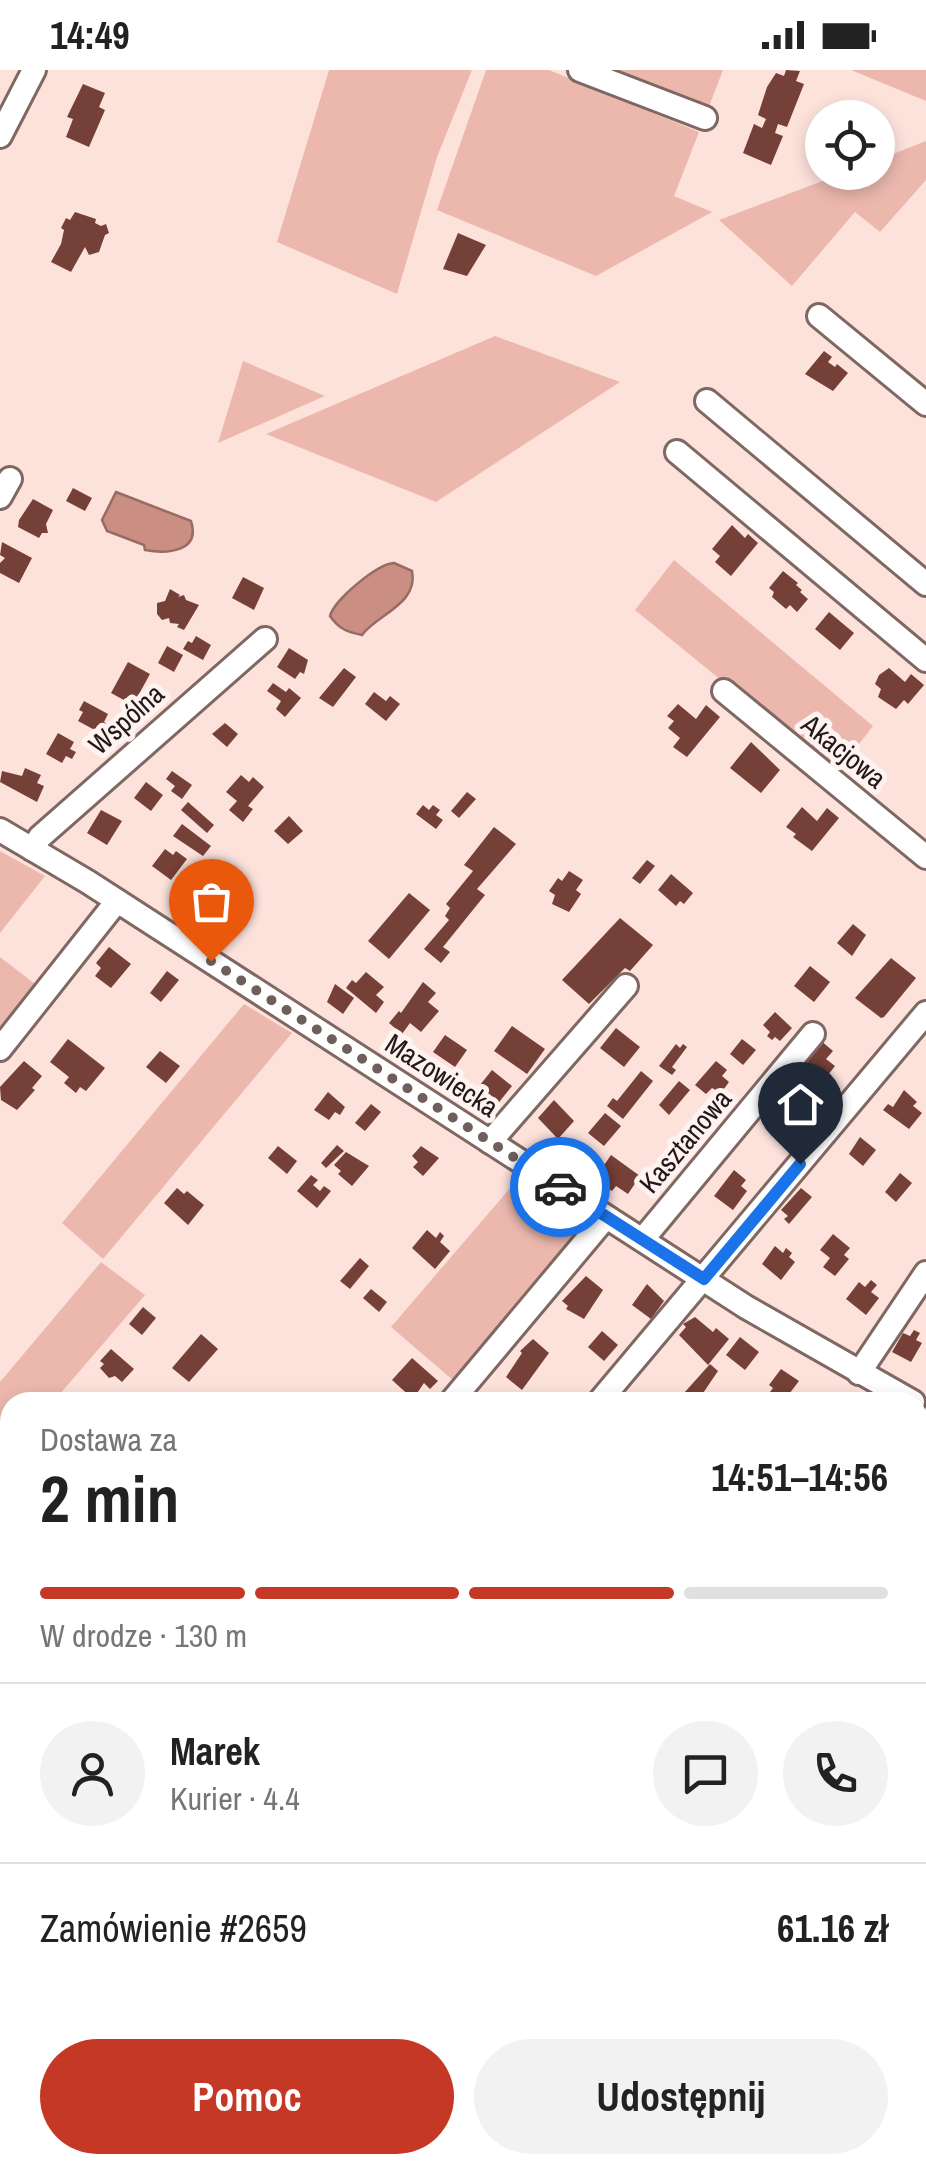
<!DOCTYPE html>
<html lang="pl">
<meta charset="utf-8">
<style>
body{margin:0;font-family:"Archivo Narrow",sans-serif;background:#f2f2f2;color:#222;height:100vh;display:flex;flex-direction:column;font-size:38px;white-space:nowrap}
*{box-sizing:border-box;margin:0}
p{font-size:32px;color:#767676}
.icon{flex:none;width:55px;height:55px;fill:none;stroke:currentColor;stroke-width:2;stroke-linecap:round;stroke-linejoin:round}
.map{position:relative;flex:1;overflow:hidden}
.drawer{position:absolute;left:0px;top:1322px;width:928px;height:782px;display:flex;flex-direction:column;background:#fff;border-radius:30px 30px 0 0;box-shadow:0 5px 15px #0003}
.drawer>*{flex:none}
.tools{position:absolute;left:805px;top:30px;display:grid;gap:20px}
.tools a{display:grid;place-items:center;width:90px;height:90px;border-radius:50%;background:#fff;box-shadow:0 5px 15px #0003;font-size:50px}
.pin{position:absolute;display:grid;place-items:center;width:85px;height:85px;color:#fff;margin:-102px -42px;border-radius:50% 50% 50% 0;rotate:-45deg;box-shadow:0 0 10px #0007}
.pin .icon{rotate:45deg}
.courier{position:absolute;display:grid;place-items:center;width:100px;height:100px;margin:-50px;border:8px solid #1a73e8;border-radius:50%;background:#fff;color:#222;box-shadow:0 2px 12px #0007}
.overview em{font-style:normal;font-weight:800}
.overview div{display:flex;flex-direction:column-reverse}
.overview{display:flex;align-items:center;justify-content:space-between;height:170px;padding:0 40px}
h1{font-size:65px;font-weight:800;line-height:75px}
.bar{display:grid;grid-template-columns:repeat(4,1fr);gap:15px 10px;align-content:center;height:120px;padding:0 40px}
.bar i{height:12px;border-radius:8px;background:#e0e0e0}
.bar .active{background:#c43825}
.bar p{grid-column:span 4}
.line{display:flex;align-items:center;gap:25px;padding:0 40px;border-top:2px solid #e0e0e0}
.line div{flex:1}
.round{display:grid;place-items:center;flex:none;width:105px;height:105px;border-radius:52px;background:#f2f2f2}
.cta{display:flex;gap:20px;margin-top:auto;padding:20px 40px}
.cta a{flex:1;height:115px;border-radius:60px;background:#c43825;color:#fff;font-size:40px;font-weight:800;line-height:115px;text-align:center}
.cta a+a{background:#f2f2f2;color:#222}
.status{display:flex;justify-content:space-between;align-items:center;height:70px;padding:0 50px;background:#fff;direction:ltr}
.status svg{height:28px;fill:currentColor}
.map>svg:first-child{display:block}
</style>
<div class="status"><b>14:49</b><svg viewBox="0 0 49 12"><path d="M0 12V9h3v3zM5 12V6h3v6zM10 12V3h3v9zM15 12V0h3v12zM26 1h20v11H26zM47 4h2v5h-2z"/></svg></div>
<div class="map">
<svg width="926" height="2104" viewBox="0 0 926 2104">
<rect width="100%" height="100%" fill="#fde2dc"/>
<g fill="#ecb8ae">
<path d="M329,0H472L437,87L397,224L277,172Z"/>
<path d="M486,0H549L699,62L674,126L712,142L596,206L437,140Z"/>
<path d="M612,0H723L708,39Z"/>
<path d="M851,0H926V31Z"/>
<path d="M926,71V110L880,162L855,142L792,216L719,150L844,103L878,102V90Z"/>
<path d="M495,266L620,312L436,432L266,364Z"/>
<path d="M243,291L325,326L218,373Z"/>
<path d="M674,490L873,656L836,704L635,540Z"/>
<path d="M0,781L45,806L0,863Z"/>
<path d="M0,887L39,917L0,964Z"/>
<path d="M244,934L292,963L103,1189L62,1153Z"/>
<path d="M517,1110L582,1150V1167L455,1312L391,1257Z"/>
<path d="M101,1192L145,1225L53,1332H10V1383L0,1394V1312Z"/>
<path d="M0,1732L10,1739V1889L0,1901Z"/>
<path d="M918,1946H926V2028L918,2026Z"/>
<path d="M413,2095H726L721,2104H406Z"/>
</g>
<g fill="#ca8e83" stroke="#986b63" stroke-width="2.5">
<path d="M116,422L191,451C201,482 167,484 145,480L144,475L107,461L102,450Z"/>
<path d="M394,493L412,501C419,534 376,545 362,565C347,562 339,559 330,546C334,530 377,494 394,493Z"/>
</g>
<g fill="#754037">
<path d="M786,0L800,1L796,11L804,14L787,57L778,54L775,63L783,66L771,95L743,83L754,54L762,58L766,49L758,45L767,17L776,3L784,6Z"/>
<path d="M83,14L105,23L99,37L105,40L89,77L66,67L73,49L67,47Z"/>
<path d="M75,142L96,149L95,153L101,156L106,154L109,163L105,165L99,182L89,185L85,177L71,202L51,192L61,174L64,160L61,158L66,148L70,150Z"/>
<path d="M458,163L486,175L467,206L443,199Z"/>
<path d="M824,281L832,287L828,292L835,297L837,294L848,303L833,321L805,304Z"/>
<path d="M73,418L92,428L85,441L66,431Z"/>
<path d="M33,429L53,440L46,454L48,463H42L39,468L18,457L19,450Z"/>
<path d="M732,455L745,468L748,464L758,473L731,506L715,492L720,486L712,479Z"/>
<path d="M2,472L32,488L19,513L0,503V493L5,488L0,485Z"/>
<path d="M783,501L798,513L796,515L802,520L800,522L808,529L797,542L790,535L786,539L772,527L774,522L769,518Z"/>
<path d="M243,507L264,518L254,540L232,528Z"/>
<path d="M170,519L180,525L178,527L184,525L186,530L199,535L184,560L177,557L179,554L170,553L169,548L162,550L157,544V533L165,531Z"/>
<path d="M829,542L854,563L840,580L815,559Z"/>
<path d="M196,566L211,575L203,590L183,579L188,571L192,573Z"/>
<path d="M167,576L183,585L174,602L158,593Z"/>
<path d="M289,578L308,590L304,604L300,602L295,609L277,597Z"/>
<path d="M128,592L150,604L133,635L111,623Z"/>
<path d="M344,598L356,607L333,637L319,628Z"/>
<path d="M889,598L905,612L911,604L924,615L908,634L904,630L896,639L878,627L881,619L875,614L879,605Z"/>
<path d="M273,613L286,622L289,618L301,628L285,647L276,639L281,631L267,621Z"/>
<path d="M374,622L386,631L390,626L400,634L386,651L365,634Z"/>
<path d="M84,631L108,644L104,652L109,655L104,665L78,651L83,642L79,640Z"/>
<path d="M678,634L696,649L706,635L720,647L687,687L673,677L680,668L668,658L674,651L667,646Z"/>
<path d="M225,653L238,664L227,677L212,664Z"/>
<path d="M58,663L74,672L70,679L76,682L72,689L66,686L62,693L46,684Z"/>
<path d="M751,672L780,700L761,723L730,698Z"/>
<path d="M25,698L41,705L37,713L44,716L37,732L0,712L2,701L22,706Z"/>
<path d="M172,701L192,715L182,729L171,721L175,716L166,709Z"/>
<path d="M241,705L249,712L253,707L264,717L248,736L253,739L243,752L229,740L237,731L226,722Z"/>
<path d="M146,712L163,725L151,741L134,728Z"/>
<path d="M467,722L476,729L459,748L451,741Z"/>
<path d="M188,732L214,755L207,763L181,740Z"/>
<path d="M423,735L429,740L433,735L440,740L436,745L443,750L436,759L416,744Z"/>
<path d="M802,737L817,751L827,738L839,748L812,781L793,767L796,764L786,757Z"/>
<path d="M101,740L122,751L107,775L87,763Z"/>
<path d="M289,746L303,761L288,774L274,761Z"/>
<path d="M182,754L211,776L203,786L173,766Z"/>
<path d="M494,757L516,774L477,819L485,825L443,877L450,882L441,893L424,879L449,850L445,846L450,838L446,834L473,801L464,795Z"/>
<path d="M165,779L173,785L176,781L187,789L171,810L152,796Z"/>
<path d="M647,790L655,796L640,814L632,808Z"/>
<path d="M217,792L224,801L205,818L197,809Z"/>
<path d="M569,801L583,810L576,820L581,824L569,842L552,834L555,825L549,821L558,808L562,811Z"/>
<path d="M671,804L693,823L684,834L680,831L676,836L658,820Z"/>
<path d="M236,808L252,826L230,847L214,829L224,819L222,816Z"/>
<path d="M409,823L430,840L389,889L368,871Z"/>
<path d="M620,848L653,875L630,901L625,898L589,934L562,910Z"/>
<path d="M853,854L866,865L852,886L837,873Z"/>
<path d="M109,877L131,894L111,918L95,906L101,898L96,893Z"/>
<path d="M891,888L916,908L884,947L881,948L855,928Z"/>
<path d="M810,896L830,912L814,932L794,916Z"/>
<path d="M167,901L179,910L161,932L150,923Z"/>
<path d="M366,902L384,917L376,925L384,932L376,943L346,918L352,910L356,913Z"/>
<path d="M423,912L436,923L428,932L439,941L421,962L410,953L402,964L389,953L399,941L401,943Z"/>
<path d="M335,914L354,928L343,944L327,932Z"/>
<path d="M775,942L792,958L780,971L775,967L772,970L767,966L770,962L763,955Z"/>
<path d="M512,956L545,979L527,1004L494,981Z"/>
<path d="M616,958L640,977L624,997L600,978Z"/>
<path d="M445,965L467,980L455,997L433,982Z"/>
<path d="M68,969L105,998L86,1021L80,1017L76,1023L64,1013L69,1007L50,992Z"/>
<path d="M742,969L756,980L743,995L730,984Z"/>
<path d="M820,970L833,981L826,989L835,996L828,1005L823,1001L816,1009L798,995Z"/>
<path d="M676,974L680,978L683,974L687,977L672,997L676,1000L672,1005L659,996Z"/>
<path d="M160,981L180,996L166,1013L146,997Z"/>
<path d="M24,991L42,1006L32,1018L35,1020L17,1040L1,1030L0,1017Z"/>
<path d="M716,991L727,1000L722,1006L729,1012L721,1023L712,1018L706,1024L695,1015Z"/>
<path d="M492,1000L512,1016L496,1036L476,1020Z"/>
<path d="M641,1001L653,1011L623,1049L607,1036L613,1028L617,1031Z"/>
<path d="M679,1011L690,1020L669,1045L659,1035Z"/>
<path d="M904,1020L917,1032L913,1036L922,1043L909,1059L883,1040L888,1034L893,1037Z"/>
<path d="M328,1022L345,1037L340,1045L335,1042L329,1050L314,1040Z"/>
<path d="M554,1030L574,1051L558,1069L538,1048Z"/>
<path d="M371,1034L381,1042L365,1061L355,1053Z"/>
<path d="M605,1043L621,1056L604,1076L588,1063Z"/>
<path d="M860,1067L876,1080L863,1096L849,1084Z"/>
<path d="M337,1075L344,1081L326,1098L321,1093Z"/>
<path d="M278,1076L297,1091L287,1104L268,1088Z"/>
<path d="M421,1076L439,1088L423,1106L413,1097L418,1092L412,1086Z"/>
<path d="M346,1082L369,1096L352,1116L338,1104L341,1101L334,1095Z"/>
<path d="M611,1085L640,1106L628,1124L616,1116L612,1121L606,1117L609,1111L598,1104Z"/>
<path d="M734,1100L746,1110L741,1116L747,1121L733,1140L714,1126Z"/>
<path d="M900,1103L912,1113L896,1132L885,1122Z"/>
<path d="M311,1105L318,1110L313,1115L320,1121L324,1116L331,1121L317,1138L297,1121Z"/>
<path d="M177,1118L184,1124L187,1121L204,1135L188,1155L164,1133Z"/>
<path d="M801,1118L812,1127L789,1154L784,1149L788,1146L781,1140Z"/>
<path d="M427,1160L436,1168L440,1162L444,1166L440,1172L450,1181L435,1199L412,1178Z"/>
<path d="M833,1164L850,1178L844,1185L849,1189L835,1206L823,1197L830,1188L820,1180Z"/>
<path d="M775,1176L783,1183L786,1178L792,1183L789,1187L795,1192L781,1210L762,1194Z"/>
<path d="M360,1188L369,1196L350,1219L340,1211Z"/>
<path d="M586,1206L603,1220L584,1249L566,1239L568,1236L562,1231Z"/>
<path d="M871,1210L877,1215L871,1222L879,1228L866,1245L846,1229L859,1212L865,1217Z"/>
<path d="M647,1214L664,1231L651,1249L632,1235Z"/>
<path d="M371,1219L387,1232L379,1242L363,1228Z"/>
<path d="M143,1237L156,1248L142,1265L129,1254Z"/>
<path d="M695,1247L713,1262L716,1258L729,1269L708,1295L679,1265L686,1257L683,1254Z"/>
<path d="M914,1260L920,1263L916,1270L922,1273L911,1292L892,1282L903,1263L910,1266Z"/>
<path d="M602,1261L618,1275L604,1291L588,1277Z"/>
<path d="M201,1264L218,1279L189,1312L172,1298Z"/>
<path d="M740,1267L759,1282L745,1300L726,1285Z"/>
<path d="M533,1269L549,1283L522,1320L506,1307L522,1283L520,1281Z"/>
<path d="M111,1279L134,1299L122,1312L115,1306L109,1308L100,1298L104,1294L100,1291Z"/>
<path d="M412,1288L438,1311L430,1319L424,1313L413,1329L392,1310Z"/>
<path d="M710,1294L718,1301L697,1332H676Z"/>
<path d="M781,1299L799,1311L786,1328L781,1324L778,1328L770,1322L773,1318L769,1315Z"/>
<path d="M919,1585L926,1589V1612L918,1607Z"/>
</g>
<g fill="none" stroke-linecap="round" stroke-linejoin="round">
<defs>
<g id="minor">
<path d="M580,0L705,48"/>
<path d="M0,66L34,0"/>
<path d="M819,246L926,334"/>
<path d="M707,331L926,514"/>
<path d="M677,382L926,590"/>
<path d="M0,427L10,409"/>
<path d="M724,621L926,787"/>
<path d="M0,760L88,812L746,1237L913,1332"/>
<path d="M32,779L40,767L265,569"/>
<path d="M0,979L117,831"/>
<path d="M490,1072L626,916"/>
<path d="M643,1169L813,964"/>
<path d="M859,1303L926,1203"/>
<path d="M451,1332L606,1147"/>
<path d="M599,1332L926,943"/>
<path d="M918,1478L926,1465"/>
<path d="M0,1490L10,1498"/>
<path d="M0,1592L10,1580"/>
</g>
</defs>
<use href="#minor" stroke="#7f6762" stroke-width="28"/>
<use href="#minor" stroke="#fff" stroke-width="22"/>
</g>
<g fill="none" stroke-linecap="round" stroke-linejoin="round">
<path stroke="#6f5f5c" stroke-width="10" stroke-dasharray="0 18" d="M211,891L560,1117"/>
<path stroke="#1a73e8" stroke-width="12" d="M560,1117L704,1209L800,1094"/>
</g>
<g text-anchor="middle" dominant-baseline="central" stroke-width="10" stroke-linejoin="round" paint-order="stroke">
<g font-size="28" fill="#221817" stroke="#fef3f1">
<text transform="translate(126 649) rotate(-42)">Wspólna</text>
<text transform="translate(844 681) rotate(39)">Akacjowa</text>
<text transform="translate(442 1005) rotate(33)">Mazowiecka</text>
<text transform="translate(685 1071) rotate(-50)">Kasztanowa</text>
</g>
</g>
</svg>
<div class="tools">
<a><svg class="icon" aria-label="locate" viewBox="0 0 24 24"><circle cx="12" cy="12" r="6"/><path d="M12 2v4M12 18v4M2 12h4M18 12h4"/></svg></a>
</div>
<div class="pin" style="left:211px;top:891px;background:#ea580c"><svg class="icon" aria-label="bag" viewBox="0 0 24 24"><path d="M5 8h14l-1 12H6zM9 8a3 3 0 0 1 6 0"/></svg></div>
<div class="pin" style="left:800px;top:1094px;background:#1f2937"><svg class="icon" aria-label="home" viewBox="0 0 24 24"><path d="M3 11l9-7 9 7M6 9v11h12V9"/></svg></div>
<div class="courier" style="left:560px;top:1117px"><svg class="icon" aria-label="car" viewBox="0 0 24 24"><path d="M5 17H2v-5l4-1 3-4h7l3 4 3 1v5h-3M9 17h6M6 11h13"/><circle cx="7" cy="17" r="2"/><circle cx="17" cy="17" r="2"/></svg></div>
<section class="drawer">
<div class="overview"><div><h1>2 min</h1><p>Dostawa za</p></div><em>14:51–14:56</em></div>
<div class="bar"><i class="active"></i><i class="active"></i><i class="active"></i><i></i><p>W drodze · 130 m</p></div>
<div class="line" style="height:180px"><a class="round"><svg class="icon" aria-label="person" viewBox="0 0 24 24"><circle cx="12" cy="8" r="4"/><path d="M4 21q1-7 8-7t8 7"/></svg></a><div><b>Marek</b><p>Kurier · 4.4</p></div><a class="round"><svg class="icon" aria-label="chat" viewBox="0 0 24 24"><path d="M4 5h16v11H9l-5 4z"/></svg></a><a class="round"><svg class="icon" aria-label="phone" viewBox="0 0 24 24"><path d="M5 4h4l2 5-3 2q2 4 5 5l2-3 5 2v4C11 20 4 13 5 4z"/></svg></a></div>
<div class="line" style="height:130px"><div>Zamówienie #2659</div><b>61.16 zł</b></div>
<div class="cta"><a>Pomoc</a><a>Udostępnij</a></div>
</section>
</div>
